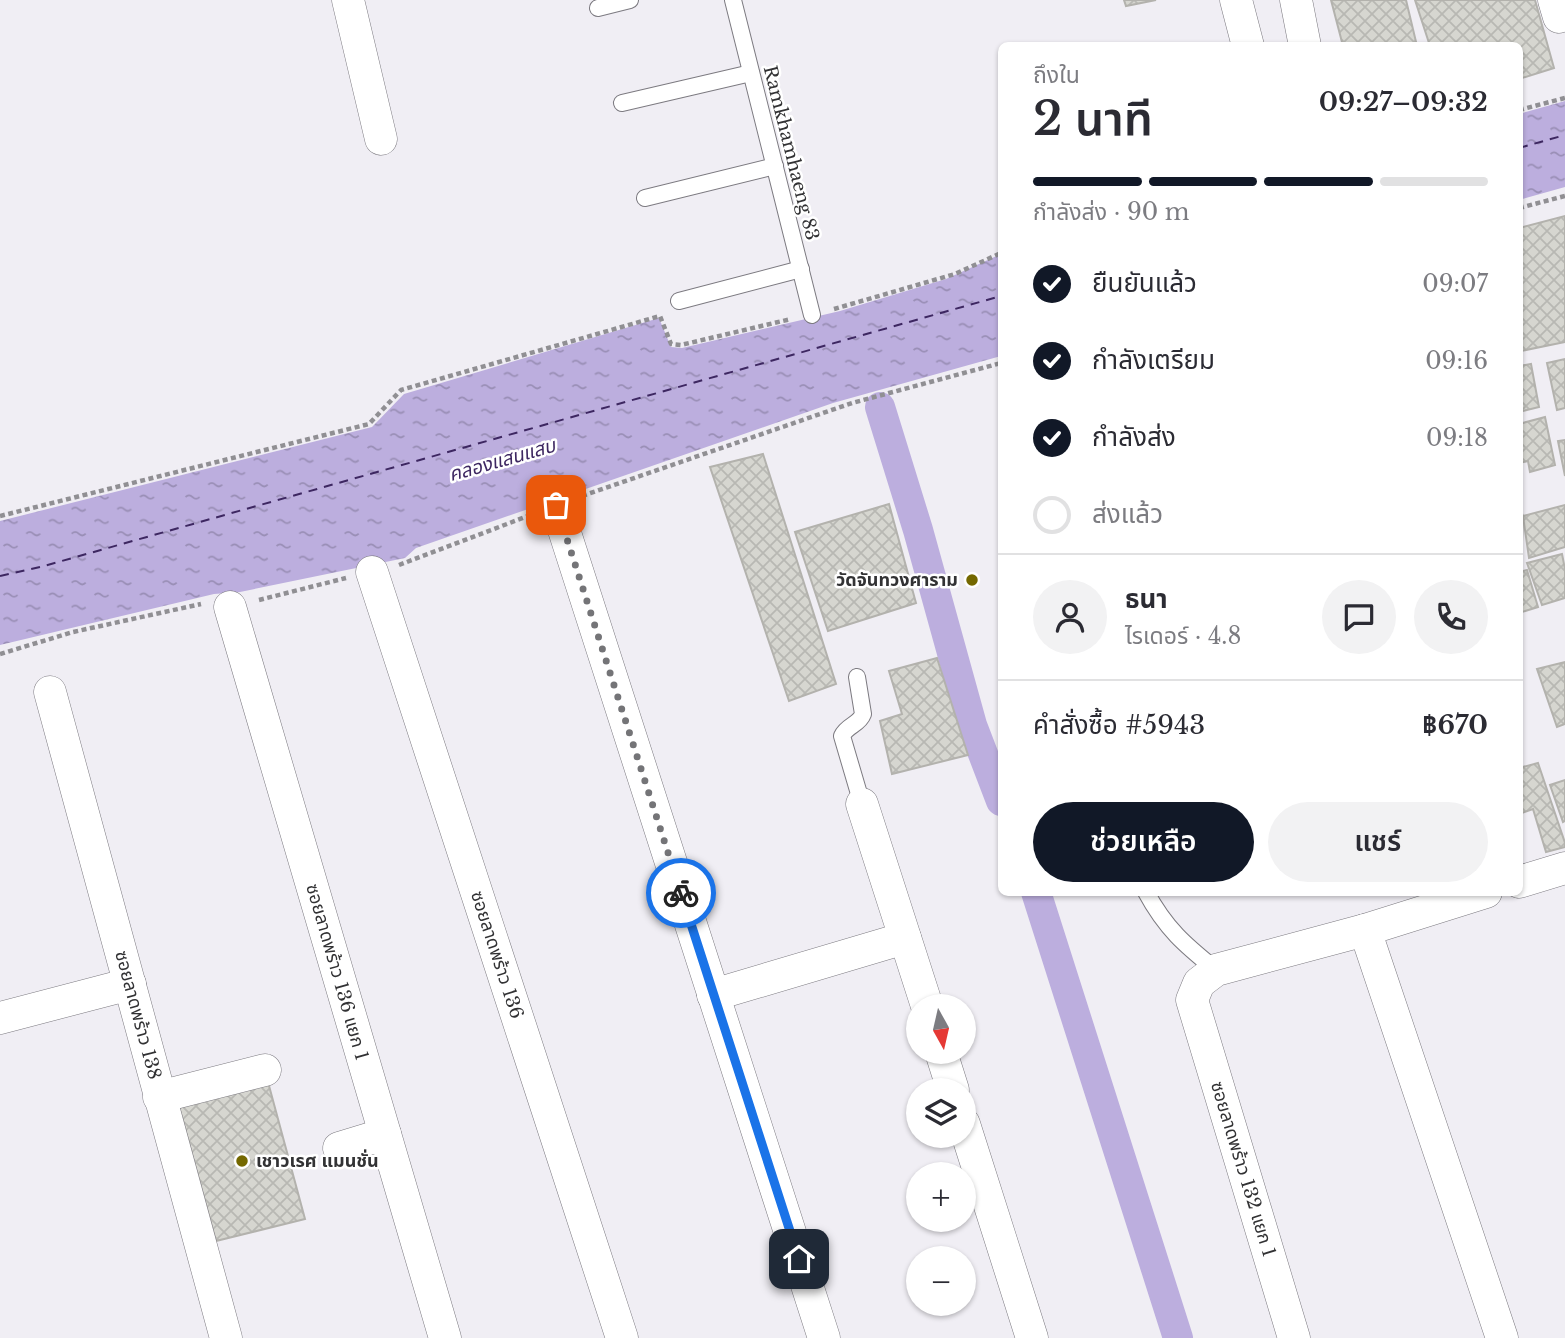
<!DOCTYPE html>
<html lang="th">
<meta charset="utf-8">
<style>
body{margin:0;font-family:"Libre Baskerville","Noto Sans Thai",serif;background:#f2f2f3;color:#2b2b33;height:100vh;display:flex;flex-direction:column;font-size:26px;white-space:nowrap}
*{box-sizing:border-box;margin:0}
p{font-size:23px;color:#7c7c81}
.icon{flex:none;width:38px;height:38px;fill:none;stroke:currentColor;stroke-width:2;stroke-linecap:round;stroke-linejoin:round}
.map{position:relative;flex:1;overflow:hidden}
.drawer{position:absolute;left:998px;top:42px;width:525px;height:854px;display:flex;flex-direction:column;background:#fff;border-radius:10px;box-shadow:0 2px 5px #0004}
.drawer>*{flex:none}
.needle{width:46px;rotate:172deg}
.fabs{position:absolute;left:906px;top:994px;display:grid;gap:14px}
.fabs a{display:grid;place-items:center;width:70px;height:70px;border-radius:50%;background:#fff;box-shadow:0 2px 5px #0004;font-size:35px}
.pin{position:absolute;display:grid;place-items:center;width:60px;height:60px;color:#fff;margin:-30px;border-radius:14px;box-shadow:0 4px 10px #0006}
.courier{position:absolute;display:grid;place-items:center;width:70px;height:70px;margin:-35px;border:5px solid #1a73e8;border-radius:50%;background:#fff;color:#222;box-shadow:0 2px 9px #0007}
.headline em{font-style:normal;font-weight:600}
.headline div{display:flex;flex-direction:column-reverse}
.headline{display:flex;align-items:center;justify-content:space-between;height:119px;padding:0 35px}
h1{font-size:46px;font-weight:600;line-height:52px}
.bar{display:grid;grid-template-columns:repeat(4,1fr);gap:10px 7px;align-content:center;height:84px;padding:0 35px}
.bar i{height:9px;border-radius:5px;background:#e1e1e2}
.bar .active{background:#111827}
.bar p{grid-column:span 4}
.line{display:flex;align-items:center;gap:18px;padding:0 35px;border-top:2px solid #e1e1e2}
.line div{flex:1}
.round{display:grid;place-items:center;flex:none;width:74px;height:74px;border-radius:37px;background:#f2f2f3}
ol{padding:0 35px;list-style:none}
li{display:flex;align-items:center;gap:21px;height:77px}
li p{margin-inline-start:auto}
li .icon{padding:7px;border-radius:50%;background:#111827;color:#fff;stroke-width:4}
li:last-child{color:#7c7c81}
li i{width:38px;height:38px;border:4px solid #e1e1e2;border-radius:50%}
.action{display:flex;gap:14px;margin-top:auto;padding:14px 35px}
.action a{flex:1;height:80px;border-radius:42px;background:#111827;color:#fff;font-size:28px;font-weight:600;line-height:80px;text-align:center}
.action a+a{background:#f2f2f3;color:#2b2b33}
.map>svg:first-child{display:block}
</style>
<div class="map">
<svg width="1565" height="1338" viewBox="0 0 1565 1338">
<defs>
<pattern id="water-ripples" width="26" height="14" patternUnits="userSpaceOnUse" patternTransform="scale(1.75)"><rect width="26" height="14" fill="#bcaede"/><path d="M2 4q2-2 4 0t4 0M15 11q2-2 4 0t4 0" fill="none" stroke="#998eb5"/></pattern>
<pattern id="building-cross-hatch" width="8" height="8" patternUnits="userSpaceOnUse" patternTransform="scale(1.75)"><rect width="8" height="8" fill="#d6d6d0"/><path d="M0 0l8 8M0 8l8-8" fill="none" stroke="#b8b8b3"/></pattern>
</defs>
<rect width="100%" height="100%" fill="#f0eef4"/>
<g fill="url(#water-ripples)">
<path d="M1565,101V187L1519,200V114Z"/>
<path d="M1001,254V356L833,403L416,548L405,558L240,592L214,594L0,645V521L372,427L404,394L659,318L671,347L682,348L840,311L946,279Z"/>
</g>
<g fill="none" stroke-linecap="round" stroke-linejoin="round">
<g stroke="#bcaede" stroke-width="30">
<path d="M880,407L918,530L972,725L1001,801"/>
<path d="M1036,892L1178,1338"/>
</g>
<g stroke="#3d2761" stroke-width="2" stroke-dasharray="9 7" stroke-linecap="butt">
<path d="M1519,148L1565,135"/>
<path d="M0,576L44,566L1001,296"/>
</g>
</g>
<g fill="url(#building-cross-hatch)" stroke="#b3b2ad" stroke-width="2">
<path d="M1124,0H1156L1126,6Z"/>
<path d="M1331,0H1406L1417,46H1343Z"/>
<path d="M1415,0H1535L1554,68L1519,79V46H1430Z"/>
<path d="M1565,216V342L1521,351L1519,343V228Z"/>
<path d="M1565,359V408L1557,410L1547,363Z"/>
<path d="M1531,364L1539,407L1519,412V366Z"/>
<path d="M1545,417L1555,465L1530,472L1528,461L1519,463V424Z"/>
<path d="M1565,440V476L1558,441Z"/>
<path d="M763,454L836,684L789,701L710,467Z"/>
<path d="M889,504L916,603L828,631L795,532Z"/>
<path d="M1565,505V547L1529,558L1523,516Z"/>
<path d="M1519,507L1523,516L1522,542L1519,543Z"/>
<path d="M1562,554L1565,569V598L1542,605L1527,563Z"/>
<path d="M1527,570L1538,607L1519,613V572Z"/>
<path d="M937,658L968,755L892,774L880,721L902,714L889,671Z"/>
<path d="M1565,662V724L1557,727L1537,669Z"/>
<path d="M1538,763L1565,843V847L1546,852L1533,809L1519,814V768Z"/>
<path d="M1565,780V821L1563,822L1550,785Z"/>
<path d="M268,1082L305,1219L216,1241L178,1103Z"/>
</g>
<g fill="none" stroke-linecap="round" stroke-linejoin="round">
<defs>
<g id="lane">
<path d="M733,0L812,315"/>
<path d="M598,8L630,0"/>
<path d="M622,103L751,73"/>
<path d="M645,198L775,166"/>
<path d="M679,301L801,269"/>
<path d="M857,677L863,714C859,725 847,725 842,736L862,804"/>
<path d="M1146,892C1166,929 1185,945 1216,970"/>
</g>
<g id="street">
<path d="M348,0L381,139"/>
<path d="M1236,0L1248,46"/>
<path d="M1296,0L1305,46"/>
<path d="M1554,0L1559,17"/>
<path d="M556,505L824,1338"/>
<path d="M372,572L622,1338"/>
<path d="M230,607L445,1338"/>
<path d="M50,692L226,1338"/>
<path d="M862,804L927,1006"/>
<path d="M1519,882L1565,868"/>
<path d="M1365,930L1502,1338"/>
<path d="M713,995L905,938"/>
<path d="M0,1018L130,984"/>
<path d="M941,1052L953,1090"/>
<path d="M159,1097L265,1070"/>
<path d="M964,1124L1032,1338"/>
<path d="M339,1148L385,1134"/>
<path d="M1294,1338L1192,1000L1199,983L1216,970L1365,930L1486,892"/>
</g>
</defs>
<use href="#lane" stroke="#7c7a80" stroke-width="18"/>
<use href="#street" stroke="#7c7a80" stroke-width="33"/>
<g stroke="#908f93" stroke-width="4.5" stroke-dasharray="5 3.5" stroke-linecap="butt">
<path d="M1519,110L1565,98"/>
<path d="M1519,208L1565,196"/>
<path d="M834,309L955,274L1001,253"/>
<path d="M582,496L852,403L1001,363"/>
<path d="M0,516L369,424L401,390L660,316L671,344L681,345L791,319"/>
<path d="M399,565L528,516"/>
<path d="M259,600L346,578"/>
<path d="M0,654L73,632L201,604"/>
</g>
<use href="#lane" stroke="#fff" stroke-width="16"/>
<use href="#street" stroke="#fff" stroke-width="32"/>
</g>
<g fill="none" stroke-linecap="round" stroke-linejoin="round">
<path stroke="#747477" stroke-width="7" stroke-dasharray="0 12.6" d="M556,505L681,893"/>
<path stroke="#1a73e8" stroke-width="9" d="M681,893L799,1259"/>
</g>
<g fill="#746800" stroke="#fff" stroke-width="2.5">
<circle cx="972" cy="580" r="7"/>
<circle cx="242" cy="1161" r="7"/>
</g>
<g text-anchor="middle" dominant-baseline="central" stroke-width="5" stroke-linejoin="round" paint-order="stroke">
<g font-size="18" fill="#323234" stroke="#fff">
<text transform="translate(791 153) rotate(76)">Ramkhamhaeng 83</text>
<text transform="translate(497 955) rotate(72)">ซอยลาดพร้าว 136</text>
<text transform="translate(337 972) rotate(74)">ซอยลาดพร้าว 136 แยก 1</text>
<text transform="translate(138 1015) rotate(75)">ซอยลาดพร้าว 138</text>
<text transform="translate(1243 1169) rotate(73)">ซอยลาดพร้าว 132 แยก 1</text>
</g>
<g font-size="18" font-weight="bold" fill="#323234" stroke="#fff" text-anchor="end">
<text x="958" y="580">วัดจันทวงศาราม</text>
<text x="256" y="1161" text-anchor="start">เชาวเรศ แมนชั่น</text>
</g>
<g font-size="19" font-style="italic" fill="#3d2761" stroke="#fff">
<text transform="translate(502 460) rotate(-16)">คลองแสนแสบ</text>
</g>
</g>
</svg>
<div class="fabs">
<a><svg class="needle" viewBox="-14 -14 28 28"><path d="M0-13l5 13h-10z" fill="#e53935"/><path d="M0 13l5-13h-10z" fill="#7c7c81"/></svg></a>
<a><svg class="icon" aria-label="layers" viewBox="0 0 24 24"><path d="M12 4l9 5-9 5-9-5zM3 14l9 5 9-5"/></svg></a>
<a>+</a>
<a>−</a>
</div>
<div class="pin" style="left:556px;top:505px;background:#ea580c"><svg class="icon" aria-label="bag" viewBox="0 0 24 24"><path d="M5 8h14l-1 12H6zM9 8a3 3 0 0 1 6 0"/></svg></div>
<div class="pin" style="left:799px;top:1259px;background:#1f2937"><svg class="icon" aria-label="home" viewBox="0 0 24 24"><path d="M3 11l9-7 9 7M6 9v11h12V9"/></svg></div>
<div class="courier" style="left:681px;top:893px"><svg class="icon" aria-label="bike" viewBox="0 0 24 24"><circle cx="6" cy="16" r="4"/><circle cx="18" cy="16" r="4"/><path d="M6 16l4-8h5l3 8M10 8l3 8H6M13 5h3"/></svg></div>
<section class="drawer">
<div class="headline"><div><h1>2 นาที</h1><p>ถึงใน</p></div><em>09:27–09:32</em></div>
<div class="bar"><i class="active"></i><i class="active"></i><i class="active"></i><i></i><p>กำลังส่ง · 90 m</p></div>
<ol>
<li><svg class="icon" aria-label="check" viewBox="0 0 24 24"><path d="M5 12l5 5 9-10"/></svg>ยืนยันแล้ว<p>09:07</p></li>
<li><svg class="icon" aria-label="check" viewBox="0 0 24 24"><path d="M5 12l5 5 9-10"/></svg>กำลังเตรียม<p>09:16</p></li>
<li><svg class="icon" aria-label="check" viewBox="0 0 24 24"><path d="M5 12l5 5 9-10"/></svg>กำลังส่ง<p>09:18</p></li>
<li><i></i>ส่งแล้ว</li>
</ol>
<div class="line" style="height:126px"><a class="round"><svg class="icon" aria-label="person" viewBox="0 0 24 24"><circle cx="12" cy="8" r="4"/><path d="M4 21q1-7 8-7t8 7"/></svg></a><div><b>ธนา</b><p>ไรเดอร์ · 4.8</p></div><a class="round"><svg class="icon" aria-label="chat" viewBox="0 0 24 24"><path d="M4 5h16v11H9l-5 4z"/></svg></a><a class="round"><svg class="icon" aria-label="phone" viewBox="0 0 24 24"><path d="M5 4h4l2 5-3 2q2 4 5 5l2-3 5 2v4C11 20 4 13 5 4z"/></svg></a></div>
<div class="line" style="height:91px"><div>คำสั่งซื้อ #5943</div><b>฿670</b></div>
<div class="action"><a>ช่วยเหลือ</a><a>แชร์</a></div>
</section>
</div>
